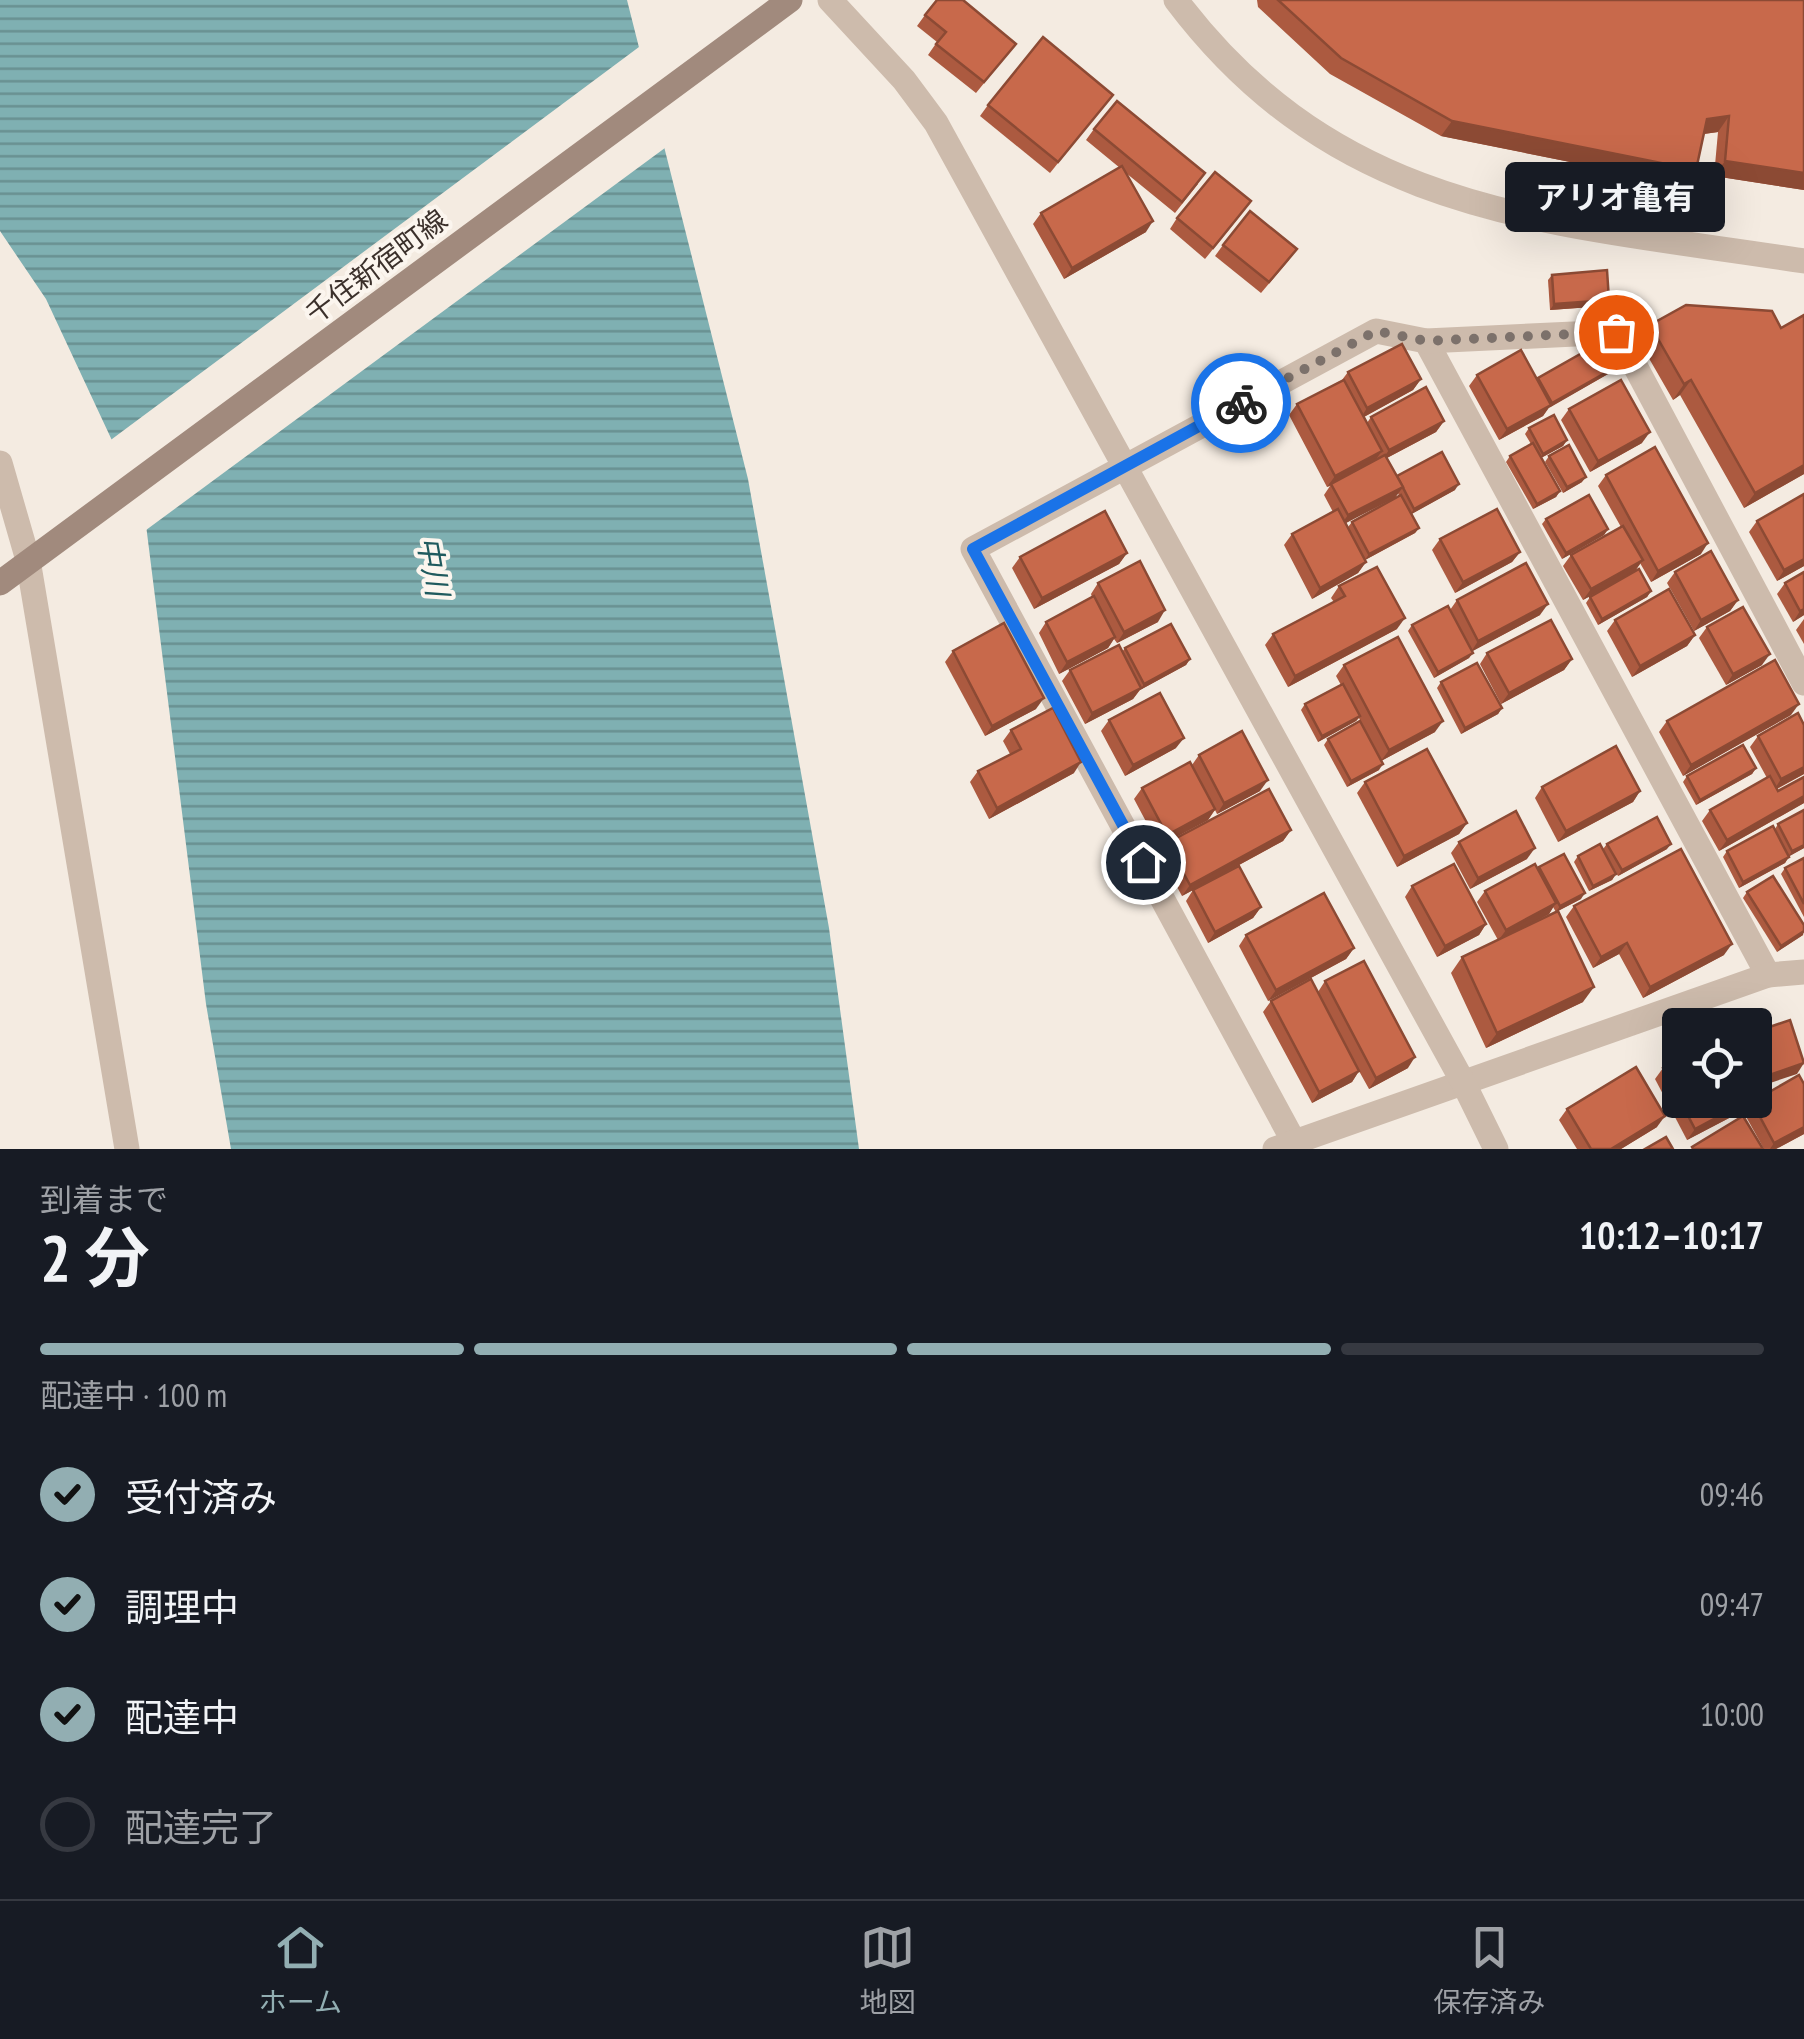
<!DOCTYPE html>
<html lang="ja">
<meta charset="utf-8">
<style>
body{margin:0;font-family:"PT Sans Narrow","Noto Sans JP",sans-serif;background:#20242c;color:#f1f3f6;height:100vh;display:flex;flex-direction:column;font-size:38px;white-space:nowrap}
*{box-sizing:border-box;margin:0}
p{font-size:32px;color:#9ea1a6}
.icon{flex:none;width:55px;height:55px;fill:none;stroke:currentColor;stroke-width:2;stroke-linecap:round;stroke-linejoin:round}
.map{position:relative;height:1149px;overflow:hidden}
.side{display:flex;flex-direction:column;background:#171b24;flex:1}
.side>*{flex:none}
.fabs{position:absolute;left:1662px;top:1008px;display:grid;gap:20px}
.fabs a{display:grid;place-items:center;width:110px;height:110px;border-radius:10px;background:#171b24;box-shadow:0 10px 40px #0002;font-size:50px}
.pin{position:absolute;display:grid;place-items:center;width:85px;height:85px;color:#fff;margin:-42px;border:5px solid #fff;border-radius:50%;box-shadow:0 2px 10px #0007}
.courier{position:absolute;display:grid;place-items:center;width:100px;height:100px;margin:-50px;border:8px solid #1a73e8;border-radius:50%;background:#fff;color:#222;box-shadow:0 2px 12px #0007}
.bubble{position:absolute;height:70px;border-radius:10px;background:#171b24;box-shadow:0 10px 40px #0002;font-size:32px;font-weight:700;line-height:70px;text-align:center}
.head em{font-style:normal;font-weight:700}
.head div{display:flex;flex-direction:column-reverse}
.head{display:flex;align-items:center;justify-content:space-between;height:170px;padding:0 40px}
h1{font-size:65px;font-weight:700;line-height:75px}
.bar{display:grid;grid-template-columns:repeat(4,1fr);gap:15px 10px;align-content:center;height:120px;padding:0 40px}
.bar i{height:12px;border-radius:8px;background:#363941}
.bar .active{background:#92aeb2}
.bar p{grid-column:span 4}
ol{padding:0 40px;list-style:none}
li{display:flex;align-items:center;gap:30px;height:110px}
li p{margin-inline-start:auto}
li .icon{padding:10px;border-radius:50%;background:#92aeb2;color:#111;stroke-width:4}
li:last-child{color:#9ea1a6}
li i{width:55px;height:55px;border:5px solid #363941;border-radius:50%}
.menu{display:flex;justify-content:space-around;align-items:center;height:140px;border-top:2px solid #363941;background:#171b24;font-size:28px;color:#9ea1a6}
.menu a{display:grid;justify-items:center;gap:5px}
.menu .active{color:#92aeb2}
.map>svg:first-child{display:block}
</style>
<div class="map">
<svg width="1804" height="1149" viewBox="0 0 1804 1149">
<defs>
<pattern id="water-rules" width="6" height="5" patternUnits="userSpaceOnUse" patternTransform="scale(2.5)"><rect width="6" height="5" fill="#7fb0b2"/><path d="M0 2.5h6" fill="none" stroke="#699091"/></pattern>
</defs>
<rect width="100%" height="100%" fill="#f4ebe1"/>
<path fill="url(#water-rules)" d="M0,0H627L748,479L829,928L859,1149H231L206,1004L144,509L46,299L0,231Z"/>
<path fill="#f4ebe1" d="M643,44L669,145L142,533L139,510L108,442Z"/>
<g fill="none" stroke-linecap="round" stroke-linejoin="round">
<g stroke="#cdbbac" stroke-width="25">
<path d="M1426,341L1768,975"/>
<path d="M0,463L28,560"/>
<path d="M1294,1142L973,549L1376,331L1426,341L1617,332L1804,683"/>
<path d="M1275,1149L1768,975L1804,972"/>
</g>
<g stroke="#cdbbac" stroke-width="25">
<path d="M830,0L904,80L936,123L1463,1082L1496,1149"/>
<path d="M1176,0C1341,219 1556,222 1804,261"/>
<path d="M28,560L127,1149"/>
</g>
<path stroke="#a18a7d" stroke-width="25" d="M0,583L790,0"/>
</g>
<g fill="#ac5a40" fill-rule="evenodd">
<path d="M1257,0H1804V190L1714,176L1718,132L1704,134L1696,170L1685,185L1441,136L1330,74L1258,7Z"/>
<path d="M925,15L1016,44L976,93L928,55L937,42L917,26Z"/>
<path d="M1113,95L1050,173L980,116L988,105Z"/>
<path d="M1094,129L1198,184L1175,213L1126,173L1146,232L1064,279L1033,224L1041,213L1120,168L1086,140Z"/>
<path d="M1243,212L1205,259L1170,229L1177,218Z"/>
<path d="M1223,245L1289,260L1261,293L1215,256Z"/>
<path d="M1552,275L1605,306L1550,310L1548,280Z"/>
<path d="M1650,325L1804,474L1744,508L1680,395L1673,400L1639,341Z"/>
<path d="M1348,372L1421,379L1413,390L1364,417L1367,423L1371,417L1444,421L1436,432L1387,458L1397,476L1455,490L1411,514L1419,528L1415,533L1365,560L1366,562L1358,573L1312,599L1284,545L1292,534L1333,512L1324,495L1330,486L1327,487L1289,415L1297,404L1342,380ZM1398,493L1399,496L1352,522L1348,527L1346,523Z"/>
<path d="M1608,374L1548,408L1543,416L1499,440L1469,386L1477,375L1537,379L1538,378Z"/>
<path d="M1569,409L1642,443L1590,472L1561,420Z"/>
<path d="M1529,428L1567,440L1563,446L1541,458L1560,491L1556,497L1533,509L1506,462L1510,456L1531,444L1525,434Z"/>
<path d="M1549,456L1582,482L1563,493L1545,462Z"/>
<path d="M1606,475L1701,554L1651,582L1640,563L1635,571L1583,600L1563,566L1571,555L1621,527L1598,486Z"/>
<path d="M1546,519L1608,529L1604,535L1562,559L1542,524Z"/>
<path d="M1757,521L1804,566L1777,581L1749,532Z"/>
<path d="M1440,539L1520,552L1512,562L1455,593L1432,550Z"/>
<path d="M1127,553L1119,564L1034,609L1012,568L1020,557Z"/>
<path d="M1675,572L1738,600L1730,611L1694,631L1667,583Z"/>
<path d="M1098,583L1158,622L1117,643L1114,639L1108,648L1059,674L1039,633L1046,622L1092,597L1091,594Z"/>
<path d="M1785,583L1804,615L1793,622L1777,594Z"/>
<path d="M1339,586L1397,629L1288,687L1265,645L1273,634L1334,602L1331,598Z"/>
<path d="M1651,591L1647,597L1598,625L1586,603L1590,597Z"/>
<path d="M1457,600L1540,615L1472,651L1469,658L1434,678L1408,631L1412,625L1450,610Z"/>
<path d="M1804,619V644L1796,630Z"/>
<path d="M1615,620L1695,635L1687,646L1632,677L1607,631Z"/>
<path d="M1707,627L1762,665L1726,685L1699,638Z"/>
<path d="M1125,648L1190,659L1186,665L1140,690L1133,699L1085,724L1062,681L1070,670L1122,652Z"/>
<path d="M953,651L1036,709L985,736L945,662Z"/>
<path d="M1487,653L1572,659L1564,670L1501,704L1480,664Z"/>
<path d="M1344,665L1435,732L1381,761L1359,718L1356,721L1318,742L1301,710L1305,704L1341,685L1336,676Z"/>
<path d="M1441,682L1502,708L1498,714L1461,734L1437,688Z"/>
<path d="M1791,715L1683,776L1659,732L1667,721Z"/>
<path d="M1109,720L1176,748L1125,776L1101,731Z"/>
<path d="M1011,730L1074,773L989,819L970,782L978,771L1010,754L1003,741Z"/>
<path d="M1758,736L1804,774L1777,789L1778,791L1804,777V803L1719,851L1702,821L1710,810L1767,778L1750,747Z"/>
<path d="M1328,739L1379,770L1347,787L1324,745Z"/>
<path d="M1199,755L1260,791L1217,814L1215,810L1208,820L1159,846L1134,799L1142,788L1192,765Z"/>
<path d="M1756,768L1752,774L1696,805L1683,782L1687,776Z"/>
<path d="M1365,782L1467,823L1459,834L1397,867L1357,793Z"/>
<path d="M1542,787L1640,791L1633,802L1558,842L1535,798Z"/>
<path d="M1804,810V848L1789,856L1785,863L1739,888L1723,857L1727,851L1775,829L1778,824Z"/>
<path d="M1291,830L1283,841L1182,896L1159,854L1167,843Z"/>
<path d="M1459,842L1527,859L1470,889L1451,853Z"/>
<path d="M1607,844L1667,849L1618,876L1603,849Z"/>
<path d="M1578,856L1616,874L1612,880L1589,891L1574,862Z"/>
<path d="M1804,858V917L1781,874L1785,868Z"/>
<path d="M1539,867L1581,899L1556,912L1553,907L1549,914L1511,934L1583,1002L1486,1048L1451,973L1462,957L1498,940L1477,902L1485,891Z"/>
<path d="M1412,886L1486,924L1479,935L1437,957L1405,897Z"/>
<path d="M1193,890L1261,907L1253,918L1208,943L1186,901Z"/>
<path d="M1747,892L1803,935L1777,952L1743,898Z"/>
<path d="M1574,906L1724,955L1643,998L1619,954L1593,968L1566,917Z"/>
<path d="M1246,935L1354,948L1346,959L1268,1001L1239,946Z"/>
<path d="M1325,981L1408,1068L1369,1089L1359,1071L1352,1082L1312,1103L1263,1012L1271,1001L1318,992Z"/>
<path d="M1663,1068L1731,1117L1687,1140L1655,1079Z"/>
<path d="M1804,1084V1134L1776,1149H1764L1744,1113L1752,1102Z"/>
<path d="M1567,1109L1657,1127L1621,1149H1577L1559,1120Z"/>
</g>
<g fill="#8c4a34">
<path d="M1729,116L1718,132L1696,135L1707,119Z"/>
<path d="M1452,121L1696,170L1685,185L1441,136Z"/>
<path d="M1725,161L1804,173V190L1714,176Z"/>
<path d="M1153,221L1146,232L1064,279L1072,268Z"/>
<path d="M1609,300L1605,306L1550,310L1554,304Z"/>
<path d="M1612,369L1608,374L1549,408L1552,403Z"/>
<path d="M1421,379L1413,390L1360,419L1367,408Z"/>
<path d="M1691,380L1680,395L1673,400L1684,384Z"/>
<path d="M1551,405L1543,416L1499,440L1507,429Z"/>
<path d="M1444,421L1436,432L1381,461L1389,450Z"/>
<path d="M1650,432L1642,443L1590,472L1598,461Z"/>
<path d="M1567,440L1563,446L1539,459L1543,454Z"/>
<path d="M1382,451L1374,462L1327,487L1335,476Z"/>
<path d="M1804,465V474L1744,508L1755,493Z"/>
<path d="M1586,477L1582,482L1563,493L1567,487Z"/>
<path d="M1459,484L1455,490L1410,515L1414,509Z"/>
<path d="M1403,487L1395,498L1340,526L1348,515Z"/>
<path d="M1560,491L1556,497L1533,509L1537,504Z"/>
<path d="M1419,528L1415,533L1365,560L1369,554Z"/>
<path d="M1608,529L1604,535L1562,559L1566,553Z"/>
<path d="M1708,543L1701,554L1651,582L1658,571Z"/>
<path d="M1520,552L1512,562L1455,593L1463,582Z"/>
<path d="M1127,553L1119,564L1034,609L1042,598Z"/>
<path d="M1804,559V566L1777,581L1784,570Z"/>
<path d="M1643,560L1635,571L1583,600L1591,589Z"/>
<path d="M1366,562L1358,573L1312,599L1320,588Z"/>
<path d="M1651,591L1647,597L1598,625L1602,619Z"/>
<path d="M1738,600L1730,611L1694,631L1701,620Z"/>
<path d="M1548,604L1540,615L1471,652L1478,641Z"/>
<path d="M1804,609V615L1793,622L1800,611Z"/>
<path d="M1165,610L1158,622L1117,643L1124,632Z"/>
<path d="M1405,618L1397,629L1288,687L1295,676Z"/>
<path d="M1695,635L1687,646L1632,677L1640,666Z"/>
<path d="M1115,637L1108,648L1059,674L1067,662Z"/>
<path d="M1473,653L1469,658L1434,678L1438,672Z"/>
<path d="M1770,654L1762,665L1726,685L1733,674Z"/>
<path d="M1190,659L1186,665L1140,690L1144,684Z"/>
<path d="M1572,659L1564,670L1501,704L1509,693Z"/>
<path d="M1141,688L1133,699L1085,724L1092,713Z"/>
<path d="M1044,698L1036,709L985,736L992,726Z"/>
<path d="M1799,704L1791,715L1683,776L1691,765Z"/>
<path d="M1502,708L1498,714L1461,734L1465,728Z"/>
<path d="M1360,716L1356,721L1318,742L1322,736Z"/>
<path d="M1443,721L1435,732L1381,761L1389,750Z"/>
<path d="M1184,738L1176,748L1125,776L1133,765Z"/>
<path d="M1081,762L1074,773L989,819L997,808Z"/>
<path d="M1383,764L1379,770L1347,787L1351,781Z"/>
<path d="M1804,767V774L1774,790L1781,779Z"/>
<path d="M1756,768L1752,774L1696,805L1700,800Z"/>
<path d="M1268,780L1260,791L1217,814L1224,803Z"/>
<path d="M1640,791L1633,802L1558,842L1566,831Z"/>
<path d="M1804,796V803L1719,851L1727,840Z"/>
<path d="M1215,809L1208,820L1159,846L1167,835Z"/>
<path d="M1467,823L1459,834L1397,867L1404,856Z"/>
<path d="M1291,830L1283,841L1182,896L1190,885Z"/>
<path d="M1671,844L1667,849L1618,876L1622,870Z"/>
<path d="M1804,845V848L1788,857L1792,851Z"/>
<path d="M1535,848L1527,859L1470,889L1478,878Z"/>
<path d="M1789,857L1785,863L1739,888L1743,882Z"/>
<path d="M1616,874L1612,880L1589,891L1593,886Z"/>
<path d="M1585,893L1581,899L1556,912L1560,906Z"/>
<path d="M1556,903L1549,914L1498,941L1506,930Z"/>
<path d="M1261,907L1253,918L1208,943L1215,932Z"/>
<path d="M1486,924L1479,935L1437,957L1445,946Z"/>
<path d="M1804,931L1803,935L1777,952L1781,946Z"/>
<path d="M1627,943L1619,954L1593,968L1601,957Z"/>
<path d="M1732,944L1724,955L1643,998L1650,987Z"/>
<path d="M1354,948L1346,959L1268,1001L1276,990Z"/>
<path d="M1594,987L1583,1002L1486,1048L1497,1033Z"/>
<path d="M1415,1057L1408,1068L1369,1089L1376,1078Z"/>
<path d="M1804,1063L1797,1074L1755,1088V1080Z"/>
<path d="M1359,1071L1352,1082L1312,1103L1319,1092Z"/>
<path d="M1738,1106L1731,1117L1687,1140L1695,1129Z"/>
<path d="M1665,1116L1657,1127L1621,1149H1611Z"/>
<path d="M1804,1127V1134L1776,1149H1770L1774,1143Z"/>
</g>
<g fill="#c8694b" stroke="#8c4a34" stroke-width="2.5">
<path d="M937,0H963L1016,44L984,82L936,44L946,32L925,15Z"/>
<path d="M1278,0H1804V173L1725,161L1729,116L1707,119L1696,170L1452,121L1341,58Z"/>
<path d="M1043,37L1113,95L1058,162L988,105Z"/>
<path d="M1117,101L1205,173L1182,202L1094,129Z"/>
<path d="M1122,166L1153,221L1072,268L1041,213Z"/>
<path d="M1215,172L1251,201L1213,248L1177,218Z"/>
<path d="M1250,211L1297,249L1269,282L1223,245Z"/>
<path d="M1607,270L1609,300L1554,304L1552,275Z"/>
<path d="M1686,305L1772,311L1781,328L1804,315V465L1755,493L1691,380L1684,384L1650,325Z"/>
<path d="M1402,344L1421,379L1367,408L1348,372Z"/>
<path d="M1598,344L1612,369L1552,403L1538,378Z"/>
<path d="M1521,350L1551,405L1507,429L1477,375Z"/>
<path d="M1344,380L1382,451L1335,476L1297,404Z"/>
<path d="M1621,380L1650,432L1598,461L1569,409Z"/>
<path d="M1426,387L1444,421L1389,450L1371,417Z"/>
<path d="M1554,415L1567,440L1543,454L1529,428Z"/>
<path d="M1533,443L1560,491L1537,504L1510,456Z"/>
<path d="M1569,445L1586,477L1567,487L1549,456Z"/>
<path d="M1655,447L1708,543L1658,571L1606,475Z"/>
<path d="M1442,452L1459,484L1414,509L1397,476Z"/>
<path d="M1385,455L1403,487L1348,515L1331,484Z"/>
<path d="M1804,494V559L1784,570L1757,521Z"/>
<path d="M1401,495L1419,528L1369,554L1352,522Z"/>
<path d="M1589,495L1608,529L1566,553L1546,519Z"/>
<path d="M1338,509L1366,562L1320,588L1292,534Z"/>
<path d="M1497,509L1520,552L1463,582L1440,539Z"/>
<path d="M1105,511L1127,553L1042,598L1020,557Z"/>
<path d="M1623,526L1643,560L1591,589L1571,555Z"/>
<path d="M1711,551L1738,600L1701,620L1675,572Z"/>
<path d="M1140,561L1165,610L1124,632L1098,583Z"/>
<path d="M1526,563L1548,604L1478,641L1457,600Z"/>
<path d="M1377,567L1405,618L1295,676L1273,634L1345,596L1339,586Z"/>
<path d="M1639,569L1651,591L1602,619L1590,597Z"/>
<path d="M1804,572V609L1800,611L1785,583Z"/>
<path d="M1669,589L1695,635L1640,666L1615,620Z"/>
<path d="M1094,596L1115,637L1067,662L1046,622Z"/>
<path d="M1448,606L1473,653L1438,672L1412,625Z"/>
<path d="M1743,607L1770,654L1733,674L1707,627Z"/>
<path d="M1551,620L1572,659L1509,693L1487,653Z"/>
<path d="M1004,623L1044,698L992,726L953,651Z"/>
<path d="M1171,624L1190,659L1144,684L1125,648Z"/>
<path d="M1398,637L1443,721L1389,750L1344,665Z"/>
<path d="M1119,645L1141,688L1092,713L1070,670Z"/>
<path d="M1775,660L1799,704L1691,765L1667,721Z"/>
<path d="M1477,663L1502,708L1465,728L1441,682Z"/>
<path d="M1343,684L1360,716L1322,736L1305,704Z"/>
<path d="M1160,693L1184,738L1133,765L1109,720Z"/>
<path d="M1053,708L1081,762L997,808L978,771L1021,749L1011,730Z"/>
<path d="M1798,713L1804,725V767L1781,779L1758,736Z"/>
<path d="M1360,721L1383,764L1351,781L1328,739Z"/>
<path d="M1242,731L1268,780L1224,803L1199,755Z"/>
<path d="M1743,745L1756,768L1700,800L1687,776Z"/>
<path d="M1616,746L1640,791L1566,831L1542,787Z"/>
<path d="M1427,749L1467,823L1404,856L1365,782Z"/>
<path d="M1190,762L1215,809L1167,835L1142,788Z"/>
<path d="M1770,776L1778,791L1804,777V796L1727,840L1710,810Z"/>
<path d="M1269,789L1291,830L1190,885L1167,843Z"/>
<path d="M1804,810V845L1792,851L1778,824Z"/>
<path d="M1516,811L1535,848L1478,878L1459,842Z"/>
<path d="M1657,817L1671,844L1622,870L1607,844Z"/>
<path d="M1773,826L1789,857L1743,882L1727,851Z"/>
<path d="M1600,844L1616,874L1593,886L1578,856Z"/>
<path d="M1681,849L1732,944L1650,987L1627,943L1601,957L1574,906Z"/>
<path d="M1564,854L1585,893L1560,906L1539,867Z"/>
<path d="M1804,858V904L1785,868Z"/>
<path d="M1454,864L1486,924L1445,946L1412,886Z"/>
<path d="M1535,864L1556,903L1506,930L1485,891Z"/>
<path d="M1239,866L1261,907L1215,932L1193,890Z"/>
<path d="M1773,876L1804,925V931L1781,946L1747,892Z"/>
<path d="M1324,893L1354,948L1276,990L1246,935Z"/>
<path d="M1558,911L1594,987L1497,1033L1462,957Z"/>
<path d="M1364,961L1415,1057L1376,1078L1325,981Z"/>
<path d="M1311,979L1359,1071L1319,1092L1271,1001Z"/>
<path d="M1790,1020L1804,1063L1755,1080V1032Z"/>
<path d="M1680,1059V1100H1735L1738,1106L1695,1129L1663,1068Z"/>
<path d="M1636,1067L1665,1116L1611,1149H1591L1567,1109Z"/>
<path d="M1799,1075L1804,1084V1127L1774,1143L1752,1102Z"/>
<path d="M1743,1116L1763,1149H1693L1692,1147Z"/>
<path d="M1666,1137L1673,1149H1645Z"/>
</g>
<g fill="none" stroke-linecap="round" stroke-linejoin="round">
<path stroke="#7c716b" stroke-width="10" stroke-dasharray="0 18" d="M1241,403L1376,331L1426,341L1616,332"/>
<path stroke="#1a73e8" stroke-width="12" d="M1143,862L973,549L1241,403"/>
</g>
<g text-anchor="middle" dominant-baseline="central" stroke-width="8" stroke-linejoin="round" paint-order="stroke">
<g font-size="28" fill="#3b302b" stroke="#fbf5ee">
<text transform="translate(376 266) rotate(-37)">千住新宿町線</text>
</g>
<g font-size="30" font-style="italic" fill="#1f5a5e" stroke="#fbf5ee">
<text transform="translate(434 566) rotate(80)">中川</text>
</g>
</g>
</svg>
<div class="fabs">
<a><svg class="icon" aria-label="locate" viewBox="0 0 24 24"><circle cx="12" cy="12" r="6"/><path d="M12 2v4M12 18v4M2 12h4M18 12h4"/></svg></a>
</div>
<div class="pin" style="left:1616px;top:332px;background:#ea580c"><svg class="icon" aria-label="bag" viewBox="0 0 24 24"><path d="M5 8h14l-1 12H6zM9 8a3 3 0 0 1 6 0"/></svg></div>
<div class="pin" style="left:1143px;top:862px;background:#1f2937"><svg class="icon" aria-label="home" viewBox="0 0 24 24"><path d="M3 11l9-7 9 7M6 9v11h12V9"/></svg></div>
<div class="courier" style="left:1241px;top:403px"><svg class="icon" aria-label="bike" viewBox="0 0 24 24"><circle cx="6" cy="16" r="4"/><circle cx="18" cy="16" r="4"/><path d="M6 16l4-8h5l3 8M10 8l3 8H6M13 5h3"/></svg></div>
<div class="bubble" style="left:1505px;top:162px;width:220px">アリオ亀有</div>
</div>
<section class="side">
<div class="head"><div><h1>2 分</h1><p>到着まで</p></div><em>10:12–10:17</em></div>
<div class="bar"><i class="active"></i><i class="active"></i><i class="active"></i><i></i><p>配達中 · 100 m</p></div>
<ol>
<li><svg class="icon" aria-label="check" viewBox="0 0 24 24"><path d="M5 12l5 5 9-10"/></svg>受付済み<p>09:46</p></li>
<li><svg class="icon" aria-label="check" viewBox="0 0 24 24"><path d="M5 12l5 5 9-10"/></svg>調理中<p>09:47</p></li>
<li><svg class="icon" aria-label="check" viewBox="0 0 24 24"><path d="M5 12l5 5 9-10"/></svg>配達中<p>10:00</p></li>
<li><i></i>配達完了</li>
</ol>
</section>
<nav class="menu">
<a class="active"><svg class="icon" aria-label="home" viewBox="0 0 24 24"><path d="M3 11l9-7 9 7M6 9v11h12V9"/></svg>ホーム</a>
<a><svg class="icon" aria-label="map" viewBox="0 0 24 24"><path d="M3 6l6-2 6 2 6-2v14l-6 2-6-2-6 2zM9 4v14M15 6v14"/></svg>地図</a>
<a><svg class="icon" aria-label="saved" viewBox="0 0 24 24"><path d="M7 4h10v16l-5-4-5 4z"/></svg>保存済み</a>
</nav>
